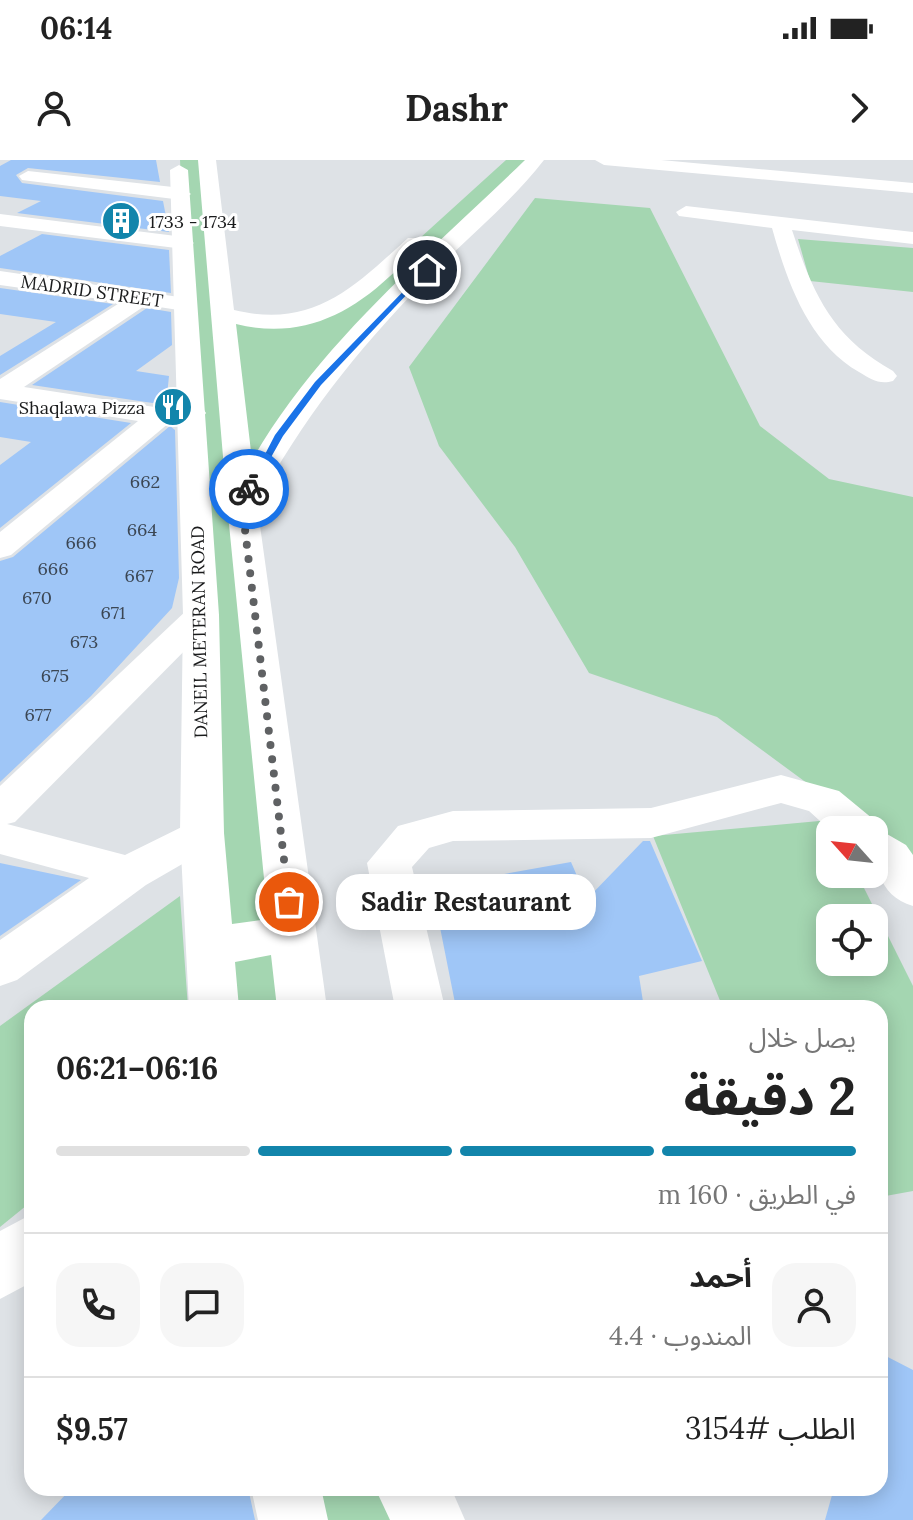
<!DOCTYPE html>
<html lang="ar">
<meta charset="utf-8">
<style>
body{margin:0;font-family:Lora,"Noto Sans Arabic",serif;background:#f6f6f6;color:#222;direction:rtl;height:100vh;display:flex;flex-direction:column;font-size:30px;white-space:nowrap}
*{box-sizing:border-box;margin:0}
p{font-size:26px;color:#767676}
.icon{flex:none;width:44px;height:44px;fill:none;stroke:currentColor;stroke-width:2;stroke-linecap:round;stroke-linejoin:round}
.map{position:relative;flex:1;overflow:hidden;direction:ltr}
.details{position:absolute;left:24px;top:840px;width:864px;height:496px;display:flex;flex-direction:column;background:#fff;border-radius:24px;box-shadow:0 4px 20px #0003;direction:rtl}
.details>*{flex:none}
.needle{width:52px;rotate:297deg}
.tools{position:absolute;left:816px;top:656px;display:grid;gap:16px}
.tools a{display:grid;place-items:center;width:72px;height:72px;border-radius:16px;background:#fff;box-shadow:0 4px 20px #0003;font-size:40px}
.pin{position:absolute;display:grid;place-items:center;width:68px;height:68px;color:#fff;margin:-34px;border:4px solid #fff;border-radius:50%;box-shadow:0 2px 8px #0007}
.courier{position:absolute;display:grid;place-items:center;width:80px;height:80px;margin:-40px;border:6px solid #1a73e8;border-radius:50%;background:#fff;color:#222;box-shadow:0 2px 10px #0007}
.bubble{position:absolute;height:56px;border-radius:24px;background:#fff;box-shadow:0 4px 20px #0003;font-size:26px;font-weight:700;line-height:56px;text-align:center;direction:rtl}
.head em{font-style:normal;font-weight:700}
.head div{display:flex;flex-direction:column-reverse}
.head{display:flex;align-items:center;justify-content:space-between;height:136px;padding:0 32px}
h1{font-size:52px;font-weight:700;line-height:60px}
.bar{display:grid;grid-template-columns:repeat(4,1fr);gap:12px 8px;align-content:center;height:96px;padding:0 32px}
.bar i{height:10px;border-radius:6px;background:#e0e0e0}
.bar .current{background:#1285ab}
.bar p{grid-column:span 4}
.line{display:flex;align-items:center;gap:20px;padding:0 32px;border-top:2px solid #e0e0e0}
.line div{flex:1}
.round{display:grid;place-items:center;flex:none;width:84px;height:84px;border-radius:24px;background:#f6f6f6}
.status{display:flex;justify-content:space-between;align-items:center;height:56px;padding:0 40px;background:#fff;direction:ltr}
.status svg{height:22px;fill:currentColor}
header{display:flex;justify-content:space-between;align-items:center;height:104px;padding:0 32px;background:#fff;font-size:36px;font-weight:700}
.map>svg:first-child{display:block}
</style>
<div class="status"><b>06:14</b><svg viewBox="0 0 49 12"><path d="M0 12V9h3v3zM5 12V6h3v6zM10 12V3h3v9zM15 12V0h3v12zM26 1h20v11H26zM47 4h2v5h-2z"/></svg></div>
<header><svg class="icon" aria-label="forward" viewBox="0 0 24 24"><path d="M9 5l7 7-7 7"/></svg>Dashr<svg class="icon" aria-label="person" viewBox="0 0 24 24"><circle cx="12" cy="8" r="4"/><path d="M4 21q1-7 8-7t8 7"/></svg></header>
<div class="map">
<svg width="913" height="1360" viewBox="0 0 913 1360">
<rect width="100%" height="100%" fill="#dee2e6"/>
<g fill="#a4d6b1" fill-rule="evenodd">
<path d="M180,0H205L297,848H220Z"/>
<path d="M506,0H535L360,177L242,344L223,154L286,165L366,127Z"/>
<path d="M535,38L650,48L760,266L829,319L913,337V701L717,557L589,513L515,387L439,286L409,207Z"/>
<path d="M798,79L913,88V132L810,121Z"/>
<path d="M830,660V714H857L913,826V1031L880,1037V848H723L653,676ZM830,758H874V802H830Z"/>
<path d="M180,736L188,848H32V1041L0,1067V866Z"/>
<path d="M297,1328H404L421,1360H304Z"/>
</g>
<g fill="#9fc6f7">
<path d="M11,0H156L160,22L28,8L16,15L22,23L163,41L169,72L17,53L41,41L0,36V6Z"/>
<path d="M42,74L169,90L171,133L0,108V96Z"/>
<path d="M0,128L113,144L0,215V196L56,162L0,154Z"/>
<path d="M147,148L171,152L172,185L136,211L169,216L166,245L32,225Z"/>
<path d="M0,242L131,263L0,368V305L31,282L0,277Z"/>
<path d="M170,266L175,270L179,418L172,448L91,536L0,622V401L13,397Z"/>
<path d="M643,681H650L702,801L639,816L644,848H456L432,727L571,702L587,739Z"/>
<path d="M0,703L81,720L0,776Z"/>
<path d="M880,1193L913,1210V1360H825L834,1328H880Z"/>
<path d="M72,1328H248L255,1360H41Z"/>
</g>
<g fill="none" stroke-linecap="round" stroke-linejoin="round">
<g fill="#fff" fill-rule="evenodd">
<path d="M595,0H661L913,23V33L604,5Z"/>
<path d="M28,11L182,28L191,34L182,40L22,20L19,16Z"/>
<path d="M686,46L913,72V84L792,70C813,134 832,177 893,211L897,216L893,221C879,225 871,219 859,212C808,183 787,121 772,68L679,56L676,52Z"/>
<path d="M0,54L184,77L194,83L184,89L0,66Z"/>
<path d="M0,111L193,139L196,144L185,151L146,145L24,227L161,248L202,247L206,253L202,259L169,263L11,395L0,398V372L138,261L0,239V219L121,142L0,125Z"/>
<path d="M201,444L213,448L219,455L213,462L15,662L7,664L125,695L202,657L217,662L224,673L217,684L146,725L17,820L0,826V780L89,718L0,694V626L189,448Z"/>
<path d="M781,615L839,631L873,659L880,670L906,685L913,695V746C877,735 874,703 874,670H830L809,651L781,643L651,678L453,681L429,688L412,707L445,848H395L367,703L398,666L453,651L651,648Z"/>
<path d="M32,1054V1122L0,1139V1071Z"/>
</g>
<g fill="#fff" fill-rule="evenodd">
<path d="M198,0H216L234,150C313,169 353,128 408,78H422L425,82C415,95 401,106 389,117C345,158 296,179 236,164L252,300C319,183 430,92 525,0H544C509,45 462,82 423,123C357,190 301,261 257,344L327,848H277L271,795L235,802L239,848H189L180,673L183,455L170,10L179,5L188,10L219,455L224,673L232,764L268,759L227,344Z"/>
<path d="M251,1328H321L328,1360H258Z"/>
<path d="M375,1328H451L465,1360H390Z"/>
</g>
</g>
<path fill="#1a73e8" d="M425,109L430,110L321,225L283,276L252,331H246L275,275L315,222Z"/>
<g fill="none" stroke-linecap="round" stroke-linejoin="round">
<path stroke="#5f6163" stroke-width="8" stroke-dasharray="0 14.4" d="M249,329L242,344L289,742"/>
</g>
<defs>
<symbol id="building-disc" viewBox="-11 -11 22 22"><circle r="9.5" fill="#1285ab" stroke="#fff"/><path d="M-4-6H4V6H1V3H-1V6H-4ZM-2.5-4.3h1.7v1.8h-1.7ZM.8-4.3h1.7v1.8H.8ZM-2.5-1h1.7V.8h-1.7ZM.8-1h1.7V.8H.8Z" fill="#fff"/></symbol>
<symbol id="restaurant-disc" viewBox="-11 -11 22 22"><circle r="9.5" fill="#1285ab" stroke="#fff"/><path d="M-5-6h1v4h1v-4h1v4h1v-4h1v5L-1.5 .5V6h-2V.5L-5-1ZM5-6V6H3V1.5H1.5Q1.5-4 5-6Z" fill="#fff"/></symbol>
</defs>
<g fill-rule="evenodd">
<use href="#building-disc" x="99" y="39" width="44" height="44"/>
<use href="#restaurant-disc" x="151" y="225" width="44" height="44"/>
</g>
<g text-anchor="middle" dominant-baseline="central" stroke-width="6" stroke-linejoin="round" paint-order="stroke">
<g font-size="18" fill="#1a1b1c" stroke="#fff" text-anchor="start">
<text x="149" y="61">1733 - 1734</text>
<text x="145" y="247" text-anchor="end">Shaqlawa Pizza</text>
</g>
<g font-size="18" fill="#1a1b1c" stroke="#fff">
<text transform="translate(92 131) rotate(8)">MADRID STREET</text>
<text transform="translate(199 472) rotate(-91)">DANEIL METERAN ROAD</text>
</g>
<g font-size="18" fill="#3b4653">
<text x="145" y="321">662</text>
<text x="142" y="369">664</text>
<text x="81" y="382">666</text>
<text x="53" y="408">666</text>
<text x="139" y="415">667</text>
<text x="37" y="437">670</text>
<text x="113" y="452">671</text>
<text x="84" y="481">673</text>
<text x="55" y="515">675</text>
<text x="38" y="554">677</text>
</g>
</g>
</svg>
<div class="tools">
<a><svg class="needle" viewBox="-14 -14 28 28"><path d="M0-13l5 13h-10z" fill="#e53935"/><path d="M0 13l5-13h-10z" fill="#767676"/></svg></a>
<a><svg class="icon" aria-label="locate" viewBox="0 0 24 24"><circle cx="12" cy="12" r="6"/><path d="M12 2v4M12 18v4M2 12h4M18 12h4"/></svg></a>
</div>
<div class="pin" style="left:289px;top:742px;background:#ea580c"><svg class="icon" aria-label="bag" viewBox="0 0 24 24"><path d="M5 8h14l-1 12H6zM9 8a3 3 0 0 1 6 0"/></svg></div>
<div class="pin" style="left:427px;top:110px;background:#1f2937"><svg class="icon" aria-label="home" viewBox="0 0 24 24"><path d="M3 11l9-7 9 7M6 9v11h12V9"/></svg></div>
<div class="courier" style="left:249px;top:329px"><svg class="icon" aria-label="bike" viewBox="0 0 24 24"><circle cx="6" cy="16" r="4"/><circle cx="18" cy="16" r="4"/><path d="M6 16l4-8h5l3 8M10 8l3 8H6M13 5h3"/></svg></div>
<div class="bubble" style="left:336px;top:714px;width:260px">Sadir Restaurant</div>
<section class="details">
<div class="head"><div><h1>2 دقيقة</h1><p>يصل خلال</p></div><em>06:16–06:21</em></div>
<div class="bar"><i class="current"></i><i class="current"></i><i class="current"></i><i></i><p>في الطريق · 160 m</p></div>
<div class="line" style="height:144px"><a class="round"><svg class="icon" aria-label="person" viewBox="0 0 24 24"><circle cx="12" cy="8" r="4"/><path d="M4 21q1-7 8-7t8 7"/></svg></a><div><b>أحمد</b><p>المندوب · 4.4</p></div><a class="round"><svg class="icon" aria-label="chat" viewBox="0 0 24 24"><path d="M4 5h16v11H9l-5 4z"/></svg></a><a class="round"><svg class="icon" aria-label="phone" viewBox="0 0 24 24"><path d="M5 4h4l2 5-3 2q2 4 5 5l2-3 5 2v4C11 20 4 13 5 4z"/></svg></a></div>
<div class="line" style="height:104px"><div>الطلب #3154</div><b>$9.57</b></div>
</section>
</div>
